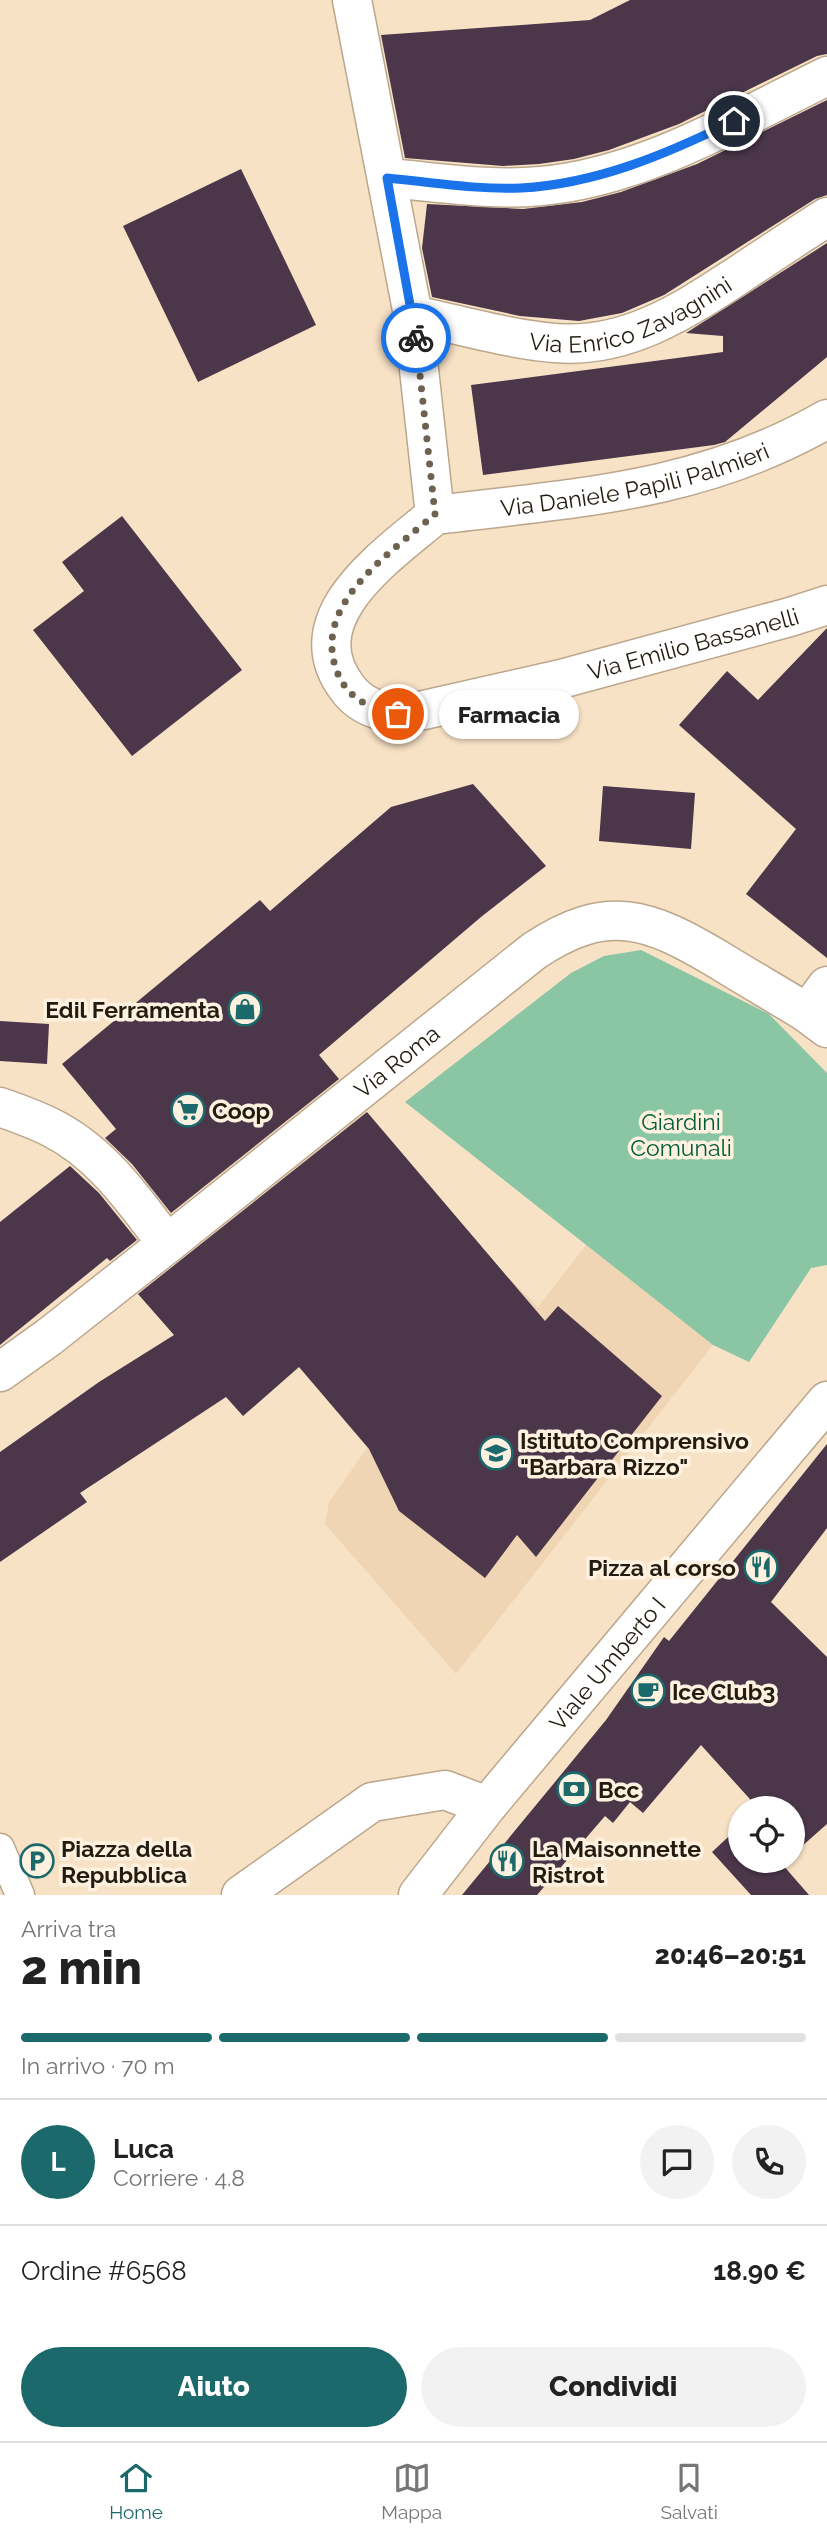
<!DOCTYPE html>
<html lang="it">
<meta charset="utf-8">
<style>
body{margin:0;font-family:Raleway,sans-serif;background:#f2f2f2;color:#222;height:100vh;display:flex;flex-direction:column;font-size:26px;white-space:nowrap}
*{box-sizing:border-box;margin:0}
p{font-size:23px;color:#767676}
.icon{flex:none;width:38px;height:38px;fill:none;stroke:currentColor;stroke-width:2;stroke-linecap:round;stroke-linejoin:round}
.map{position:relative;height:1895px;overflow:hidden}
.details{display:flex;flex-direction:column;background:#fff;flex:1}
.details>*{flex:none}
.tools{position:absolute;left:728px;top:1796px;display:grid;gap:14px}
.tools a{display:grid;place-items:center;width:77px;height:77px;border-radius:50%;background:#fff;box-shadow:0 2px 5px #0004;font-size:35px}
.pin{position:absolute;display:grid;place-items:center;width:60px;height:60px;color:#fff;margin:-30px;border:4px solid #fff;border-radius:50%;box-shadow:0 2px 7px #0007}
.courier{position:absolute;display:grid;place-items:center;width:70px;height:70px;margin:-35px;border:5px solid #1a73e8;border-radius:50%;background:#fff;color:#222;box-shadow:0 2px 9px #0007}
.bubble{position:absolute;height:49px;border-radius:24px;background:#fff;box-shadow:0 2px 5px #0004;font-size:23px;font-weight:800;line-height:49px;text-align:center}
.overview em{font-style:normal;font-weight:800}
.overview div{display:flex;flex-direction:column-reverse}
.overview{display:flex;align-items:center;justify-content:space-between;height:119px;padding:0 21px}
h1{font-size:46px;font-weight:800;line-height:52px}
.bar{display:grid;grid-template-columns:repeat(4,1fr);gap:10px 7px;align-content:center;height:84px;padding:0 21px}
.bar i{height:9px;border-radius:5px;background:#e0e0e0}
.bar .selected{background:#1c696c}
.bar p{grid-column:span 4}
.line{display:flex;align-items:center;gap:18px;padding:0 21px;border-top:2px solid #e0e0e0}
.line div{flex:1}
.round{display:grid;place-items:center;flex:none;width:74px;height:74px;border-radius:37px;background:#f2f2f2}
.primary-button{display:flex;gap:14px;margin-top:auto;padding:14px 21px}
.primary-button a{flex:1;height:80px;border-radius:42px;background:#1c696c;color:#fff;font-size:28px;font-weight:800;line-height:80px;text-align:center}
.primary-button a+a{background:#f2f2f2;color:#222}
.tabs{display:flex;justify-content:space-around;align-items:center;height:98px;border-top:2px solid #e0e0e0;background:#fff;font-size:19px;color:#767676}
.tabs a{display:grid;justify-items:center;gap:4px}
.tabs .selected{color:#1c696c}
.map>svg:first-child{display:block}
</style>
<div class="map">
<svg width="827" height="1895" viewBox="0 0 827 1895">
<rect width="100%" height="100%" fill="#f8e2c6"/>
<path fill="#f0d5b4" d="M586,1245L713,1345L456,1674L325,1524L329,1502L399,1403L366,1379L508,1277L538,1307Z"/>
<path fill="#8ac6a4" d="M641,950L769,1014L827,1073V1265L811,1268L749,1362L713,1345L405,1102L571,973L604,956Z"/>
<g fill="#4b364a">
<path d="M630,0H827V54L817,56L679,124L609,150L574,159L539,164L503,166L405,158L381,35L590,20Z"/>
<path d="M827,100V195L815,199L664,295L622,313L579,321L520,316L432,297L422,248L427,204L523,209L582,202L621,192L697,164Z"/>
<path d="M241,169L316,325L198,382L123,226Z"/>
<path d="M827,243V357L725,442L714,445L483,475L471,385L723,352V336L686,333Z"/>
<path d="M122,516L242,670L132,756L33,630L84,591L62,562Z"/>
<path d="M827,628V958L746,894L796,829L679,725L727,671L758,700Z"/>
<path d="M473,784L546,866L481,917L319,1055L339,1079L171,1213L132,1164L105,1138L116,1129L62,1064L260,900L270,911L391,807Z"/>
<path d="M603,786L695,793L691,849L599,841Z"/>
<path d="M0,1021L49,1024L47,1064L0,1061Z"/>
<path d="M367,1112L545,1321L558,1306L662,1396L536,1557L517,1535L485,1578L399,1511L369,1449L299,1367L243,1416L226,1397L80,1493L87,1502L0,1562V1452L99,1382L174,1335L138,1294Z"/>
<path d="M70,1166L99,1193L137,1240L110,1261L107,1258L0,1345V1222Z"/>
<path d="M827,1444V1528L771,1602L827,1657V1824L793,1854V1808H758L701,1745L643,1813L630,1802L613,1823L605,1816L537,1895H462L606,1720L664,1637L669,1641Z"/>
<path d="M740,1826V1860H786L782,1864L809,1895H751L712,1852Z"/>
</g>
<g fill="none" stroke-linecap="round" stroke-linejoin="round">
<defs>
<path id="lane" d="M0,1848L20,1895"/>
<g id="street">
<path id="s1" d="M352,0L413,315L435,515C387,556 293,618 348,689C364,710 390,715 415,712L561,679L790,617L827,605"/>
<path d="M387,178C438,182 490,191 541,186C642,177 737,120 827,76"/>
<path id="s2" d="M413,315C457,324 511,340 555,343C625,349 682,312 737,276C767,256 797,236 827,217"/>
<path id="s3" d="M435,515C575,498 701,492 827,419"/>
<path d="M807,1013L827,986"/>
<path d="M0,1107C17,1113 34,1119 50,1127C101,1152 134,1200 167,1244"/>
<path d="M241,1895L372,1802L445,1790L487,1806"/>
</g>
<g id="secondary">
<path id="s4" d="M0,1372L49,1337L167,1244L534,951C607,902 649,918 719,960C748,978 778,995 807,1013L827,1028"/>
<path id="s5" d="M418,1895L487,1806L827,1401"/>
</g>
</defs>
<use href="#lane" stroke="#bca78c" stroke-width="31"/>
<use href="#street" stroke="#bca78c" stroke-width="41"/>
<use href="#secondary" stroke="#bca78c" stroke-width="41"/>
<use href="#lane" stroke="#fff" stroke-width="28"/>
<use href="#street" stroke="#fff" stroke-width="38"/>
<use href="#secondary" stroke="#fff" stroke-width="38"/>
</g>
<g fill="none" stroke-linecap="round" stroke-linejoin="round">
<path stroke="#6e6150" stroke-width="7" stroke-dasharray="0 12.6" d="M398,714C373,710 349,700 338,674C309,605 390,554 435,514L416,338"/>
<path stroke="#1a73e8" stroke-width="9" d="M416,338L387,178C430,182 477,190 521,188C596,184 667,154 734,121"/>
</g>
<defs>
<symbol id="shop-ring" viewBox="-11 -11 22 22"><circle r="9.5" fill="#fef1e0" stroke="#1c696c" stroke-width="1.5"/><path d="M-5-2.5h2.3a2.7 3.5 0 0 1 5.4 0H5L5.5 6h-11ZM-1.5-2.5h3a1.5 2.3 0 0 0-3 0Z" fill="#1c696c"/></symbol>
<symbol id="supermarket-ring" viewBox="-11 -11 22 22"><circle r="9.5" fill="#fef1e0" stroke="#1c696c" stroke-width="1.5"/><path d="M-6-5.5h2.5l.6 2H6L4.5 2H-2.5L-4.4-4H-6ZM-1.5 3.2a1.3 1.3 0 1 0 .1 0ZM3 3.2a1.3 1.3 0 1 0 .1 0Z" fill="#1c696c"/></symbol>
<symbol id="school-ring" viewBox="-11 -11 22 22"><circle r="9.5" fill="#fef1e0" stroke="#1c696c" stroke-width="1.5"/><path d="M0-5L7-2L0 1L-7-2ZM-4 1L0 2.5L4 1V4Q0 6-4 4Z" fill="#1c696c"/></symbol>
<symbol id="restaurant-ring" viewBox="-11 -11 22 22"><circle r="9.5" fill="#fef1e0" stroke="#1c696c" stroke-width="1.5"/><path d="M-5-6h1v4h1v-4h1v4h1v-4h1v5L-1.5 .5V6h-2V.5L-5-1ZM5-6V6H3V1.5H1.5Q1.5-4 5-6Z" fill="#1c696c"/></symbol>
<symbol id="cafe-ring" viewBox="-11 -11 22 22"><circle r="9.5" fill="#fef1e0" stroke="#1c696c" stroke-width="1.5"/><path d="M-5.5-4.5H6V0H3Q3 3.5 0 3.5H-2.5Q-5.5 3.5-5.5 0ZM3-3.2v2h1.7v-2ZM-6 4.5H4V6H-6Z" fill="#1c696c"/></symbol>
<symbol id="bank-ring" viewBox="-11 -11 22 22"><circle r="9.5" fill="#fef1e0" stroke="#1c696c" stroke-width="1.5"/><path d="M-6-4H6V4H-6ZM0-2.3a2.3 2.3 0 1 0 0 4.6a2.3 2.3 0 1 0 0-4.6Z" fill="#1c696c"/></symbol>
<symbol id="parking-ring" viewBox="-11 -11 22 22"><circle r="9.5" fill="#fef1e0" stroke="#1c696c" stroke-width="1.5"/><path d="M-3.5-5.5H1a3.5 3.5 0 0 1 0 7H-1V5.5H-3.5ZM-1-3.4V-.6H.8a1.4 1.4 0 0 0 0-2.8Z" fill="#1c696c"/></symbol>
</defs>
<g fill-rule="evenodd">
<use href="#shop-ring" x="226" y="990" width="38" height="38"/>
<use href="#supermarket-ring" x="169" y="1091" width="38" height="38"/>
<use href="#school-ring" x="477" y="1434" width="38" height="38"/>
<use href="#restaurant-ring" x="742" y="1548" width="38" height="38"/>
<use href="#cafe-ring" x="629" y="1672" width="38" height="38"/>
<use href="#bank-ring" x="555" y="1770" width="38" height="38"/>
<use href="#parking-ring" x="18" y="1842" width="38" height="38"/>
<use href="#restaurant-ring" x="488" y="1842" width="38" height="38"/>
</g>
<g text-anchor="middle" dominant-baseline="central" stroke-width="7" stroke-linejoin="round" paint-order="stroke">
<g font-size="23" fill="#231c11" stroke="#fef1e0">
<text stroke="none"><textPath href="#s2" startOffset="226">Via Enrico Zavagnini</textPath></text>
<text stroke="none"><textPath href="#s3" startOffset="203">Via Daniele Papili Palmieri</textPath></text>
<text stroke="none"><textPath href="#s1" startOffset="1102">Via Emilio Bassanelli</textPath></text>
<text stroke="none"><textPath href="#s4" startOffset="504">Via Roma</textPath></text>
<text stroke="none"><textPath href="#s5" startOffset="299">Viale Umberto I</textPath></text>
</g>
<g font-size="23" font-weight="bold" fill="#231c11" stroke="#fef1e0" text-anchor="start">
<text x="220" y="1009" text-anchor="end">Edil Ferramenta</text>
<text x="212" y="1110">Coop</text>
<text x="520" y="1440">Istituto Comprensivo<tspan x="520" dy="26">"Barbara Rizzo"</tspan></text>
<text x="736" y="1567" text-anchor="end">Pizza al corso</text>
<text x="672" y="1691">Ice Club3</text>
<text x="598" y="1789">Bcc</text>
<text x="61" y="1848">Piazza della<tspan x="61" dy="26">Repubblica</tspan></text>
<text x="532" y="1848">La Maisonnette<tspan x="532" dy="26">Ristrot</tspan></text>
</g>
<g font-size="23" fill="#005d39" stroke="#fef1e0">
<text x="681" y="1121">Giardini<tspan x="681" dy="26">Comunali</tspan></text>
</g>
</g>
</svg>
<div class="tools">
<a><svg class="icon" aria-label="locate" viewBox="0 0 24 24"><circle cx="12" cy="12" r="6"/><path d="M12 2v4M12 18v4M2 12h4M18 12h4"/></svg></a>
</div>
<div class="pin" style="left:398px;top:714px;background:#ea580c"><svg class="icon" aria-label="bag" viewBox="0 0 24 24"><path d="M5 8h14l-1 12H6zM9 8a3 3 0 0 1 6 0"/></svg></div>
<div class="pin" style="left:734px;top:121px;background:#1f2937"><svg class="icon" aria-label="home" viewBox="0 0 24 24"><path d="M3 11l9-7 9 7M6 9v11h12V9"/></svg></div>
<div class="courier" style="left:416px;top:338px"><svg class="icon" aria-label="bike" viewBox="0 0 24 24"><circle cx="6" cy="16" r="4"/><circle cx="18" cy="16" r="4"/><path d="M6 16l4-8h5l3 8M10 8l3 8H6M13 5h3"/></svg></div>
<div class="bubble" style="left:439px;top:690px;width:140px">Farmacia</div>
</div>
<section class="details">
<div class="overview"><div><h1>2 min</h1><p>Arriva tra</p></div><em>20:46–20:51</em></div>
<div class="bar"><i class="selected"></i><i class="selected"></i><i class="selected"></i><i></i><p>In arrivo · 70 m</p></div>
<div class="line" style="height:126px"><b class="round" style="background:#1c696c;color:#fff">L</b><div><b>Luca</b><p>Corriere · 4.8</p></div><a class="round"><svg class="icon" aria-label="chat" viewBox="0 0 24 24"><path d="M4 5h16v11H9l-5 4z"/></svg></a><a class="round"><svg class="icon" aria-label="phone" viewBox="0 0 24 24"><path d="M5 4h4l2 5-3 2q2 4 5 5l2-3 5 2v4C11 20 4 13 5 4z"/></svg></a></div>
<div class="line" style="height:91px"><div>Ordine #6568</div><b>18.90 €</b></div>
<div class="primary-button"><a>Aiuto</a><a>Condividi</a></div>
</section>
<nav class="tabs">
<a class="selected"><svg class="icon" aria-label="home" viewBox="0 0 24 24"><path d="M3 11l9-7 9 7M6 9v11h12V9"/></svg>Home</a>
<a><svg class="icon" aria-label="map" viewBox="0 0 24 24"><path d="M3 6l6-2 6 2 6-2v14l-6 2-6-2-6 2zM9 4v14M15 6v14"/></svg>Mappa</a>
<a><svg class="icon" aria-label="saved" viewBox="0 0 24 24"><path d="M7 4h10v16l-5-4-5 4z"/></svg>Salvati</a>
</nav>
